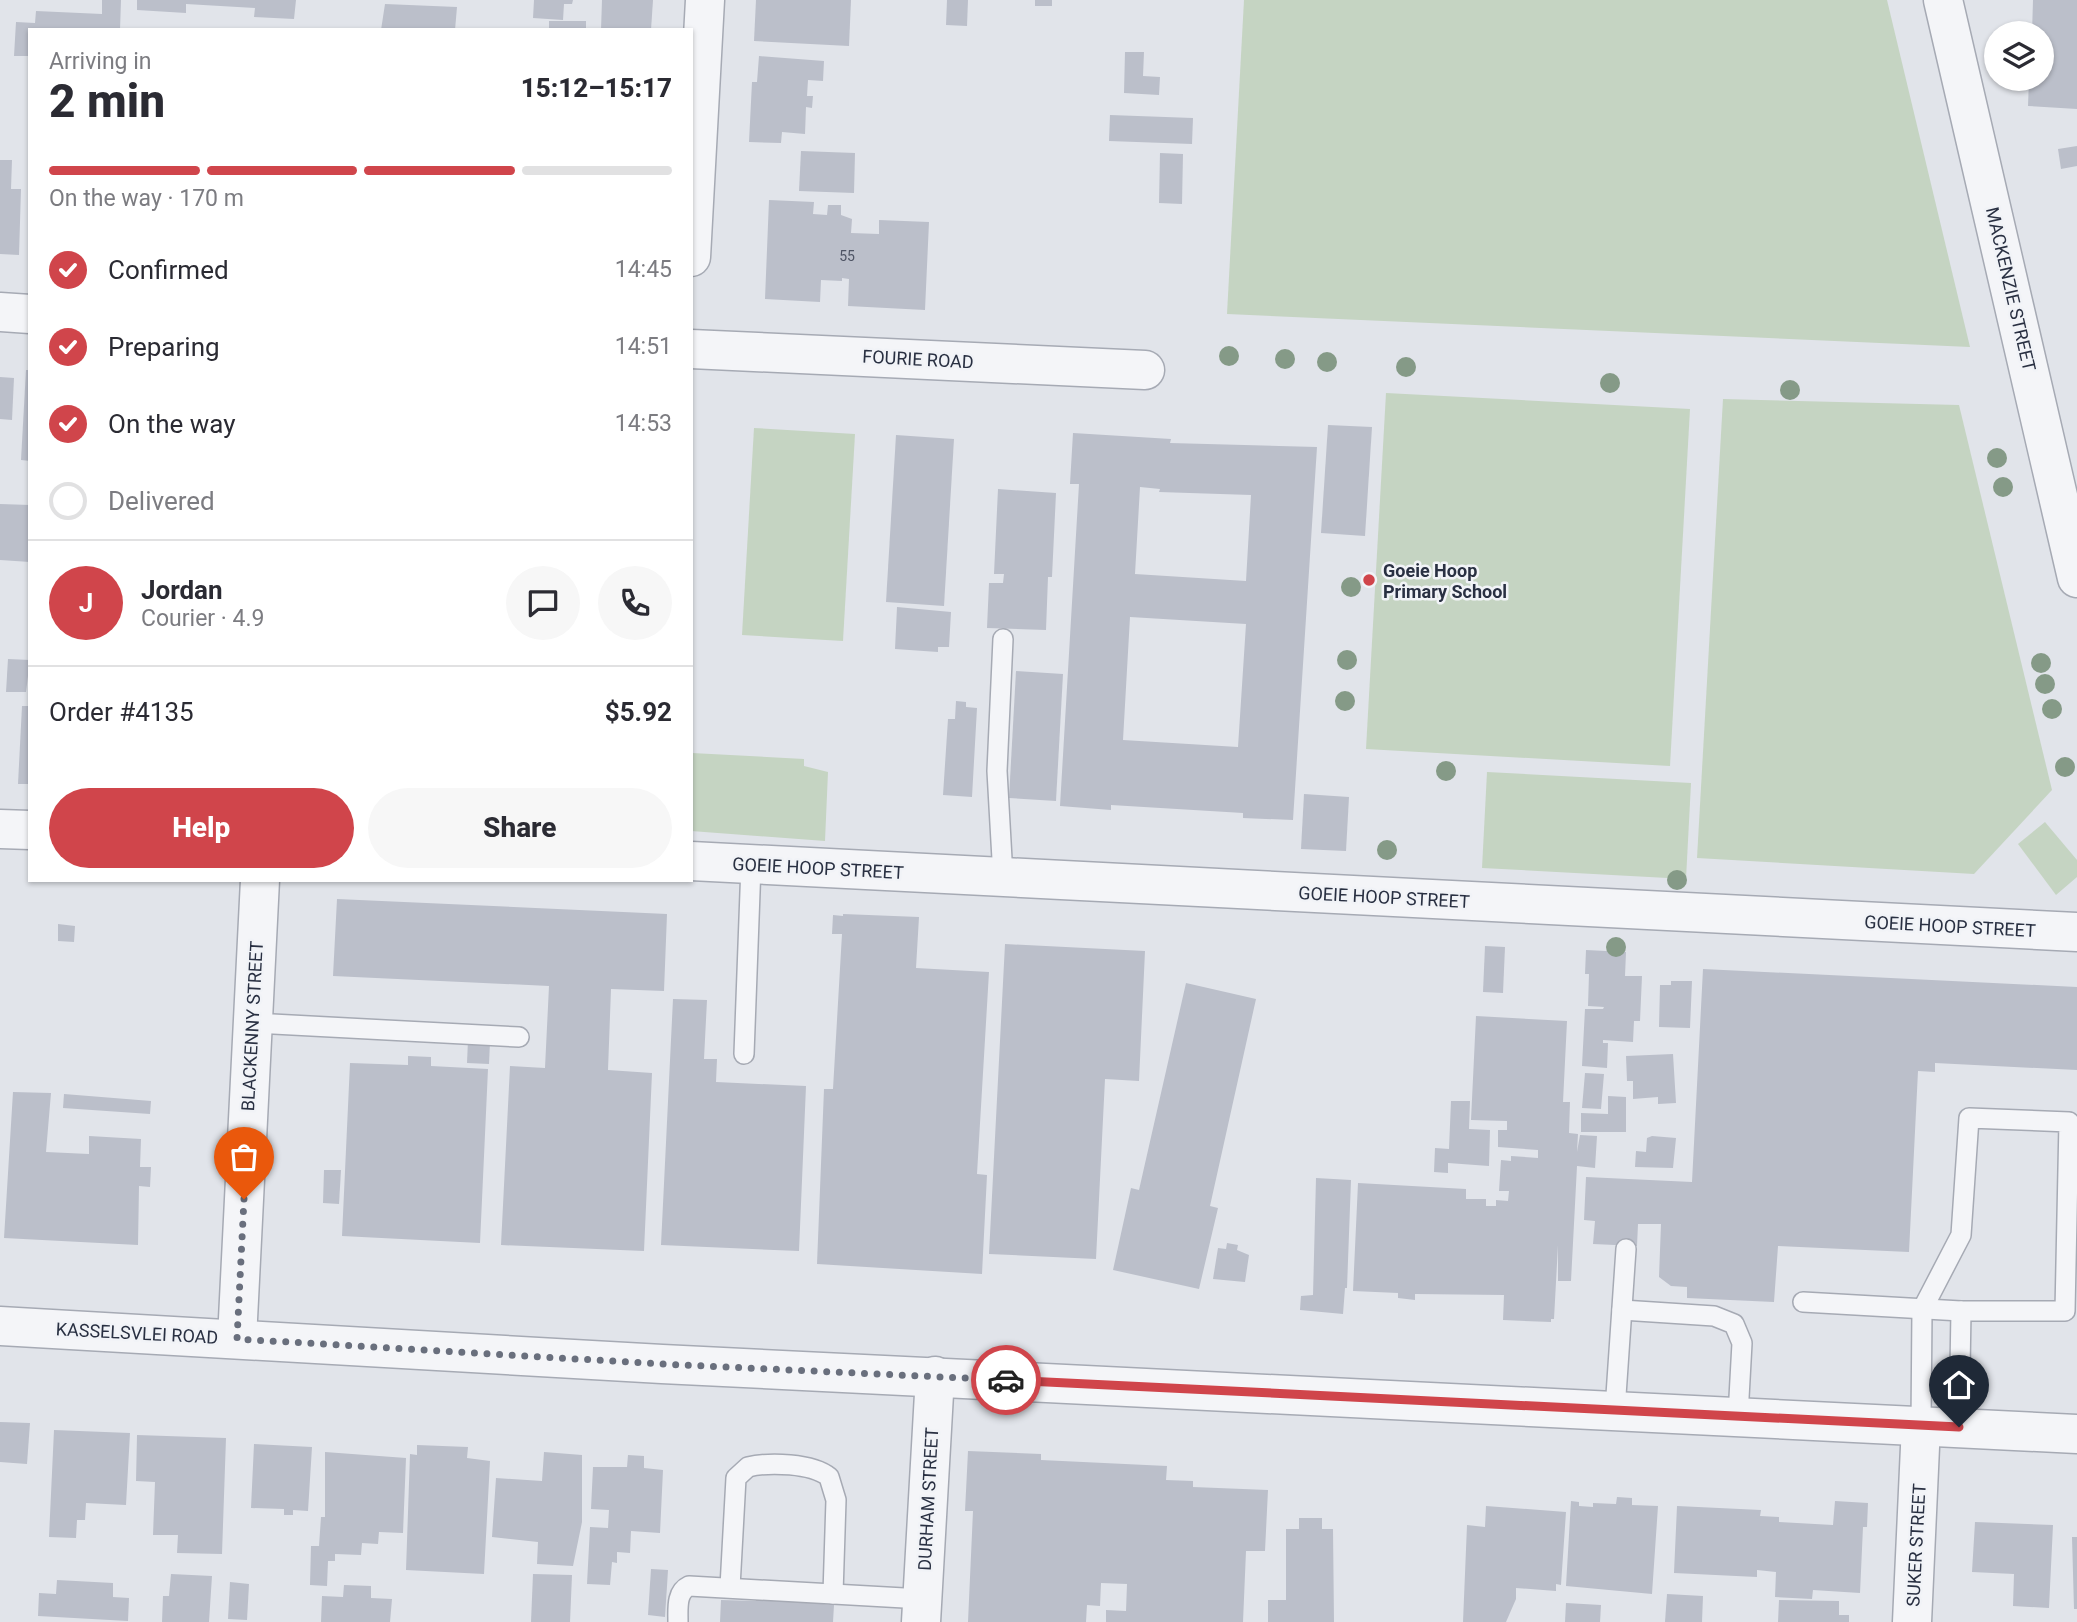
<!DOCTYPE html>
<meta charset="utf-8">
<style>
body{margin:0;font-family:Roboto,sans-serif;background:#f7f7f7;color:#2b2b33;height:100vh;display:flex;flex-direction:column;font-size:26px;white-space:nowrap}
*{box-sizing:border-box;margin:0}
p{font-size:23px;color:#7c7c81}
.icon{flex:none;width:38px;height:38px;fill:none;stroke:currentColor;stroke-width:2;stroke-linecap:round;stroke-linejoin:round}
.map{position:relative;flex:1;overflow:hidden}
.sheet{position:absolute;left:28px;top:28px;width:665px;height:854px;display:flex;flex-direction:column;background:#fff;border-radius:0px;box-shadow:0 2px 5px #0004}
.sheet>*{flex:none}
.controls{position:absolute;left:1984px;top:21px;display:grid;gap:14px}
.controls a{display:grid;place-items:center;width:70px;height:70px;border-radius:50%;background:#fff;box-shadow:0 2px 5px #0004;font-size:35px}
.pin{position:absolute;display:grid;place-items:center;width:60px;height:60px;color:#fff;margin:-72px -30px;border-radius:50% 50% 50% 0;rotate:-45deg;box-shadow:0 0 7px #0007}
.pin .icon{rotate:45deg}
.courier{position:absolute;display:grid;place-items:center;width:70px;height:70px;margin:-35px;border:5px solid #d0454b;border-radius:50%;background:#fff;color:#222;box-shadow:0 2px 9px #0007}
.head em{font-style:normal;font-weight:800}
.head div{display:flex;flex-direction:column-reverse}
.head{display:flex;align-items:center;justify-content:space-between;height:119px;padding:0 21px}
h1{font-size:46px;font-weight:800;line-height:52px}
.bar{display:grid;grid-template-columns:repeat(4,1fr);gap:10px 7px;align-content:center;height:84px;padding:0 21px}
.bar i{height:9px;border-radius:5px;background:#e1e1e2}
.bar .on{background:#d0454b}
.bar p{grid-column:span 4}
.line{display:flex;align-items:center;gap:18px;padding:0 21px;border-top:2px solid #e1e1e2}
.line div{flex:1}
.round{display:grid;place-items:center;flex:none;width:74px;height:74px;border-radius:37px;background:#f7f7f7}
ol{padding:0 21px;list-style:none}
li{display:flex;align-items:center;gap:21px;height:77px}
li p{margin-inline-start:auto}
li .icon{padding:7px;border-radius:50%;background:#d0454b;color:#fff;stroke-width:4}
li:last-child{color:#7c7c81}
li i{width:38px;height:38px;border:4px solid #e1e1e2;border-radius:50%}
.button{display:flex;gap:14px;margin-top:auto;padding:14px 21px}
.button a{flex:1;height:80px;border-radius:42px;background:#d0454b;color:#fff;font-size:28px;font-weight:800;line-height:80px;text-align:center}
.button a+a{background:#f7f7f7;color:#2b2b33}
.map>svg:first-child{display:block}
</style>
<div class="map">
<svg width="2077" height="1622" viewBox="0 0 2077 1622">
<rect width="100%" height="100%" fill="#e1e4ea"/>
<g fill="#c5d4c2">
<path d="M1244,0H1887L1970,347L1227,314Z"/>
<path d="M1386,393L1690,409L1670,766L1366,749Z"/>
<path d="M1723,399L1959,405L2052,790L1974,874L1697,858Z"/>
<path d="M754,428L855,434L843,641L742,635Z"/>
<path d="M692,753L804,759V766L828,772L825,841L691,831Z"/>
<path d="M1487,772L1691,783L1686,879L1482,868Z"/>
<path d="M2045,822L2077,860V877L2056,895L2018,844Z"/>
</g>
<g fill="#bbbfca" fill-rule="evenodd">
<path d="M102,0H121L120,30H30V56H14L16,22L35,23L36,11L102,14Z"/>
<path d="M137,0H296L294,19L254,17L255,8L186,4V13L137,10Z"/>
<path d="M534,0H573L572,4H564L563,20L533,18Z"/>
<path d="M602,0H653L651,30H601Z"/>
<path d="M756,0H851L849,46L754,41Z"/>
<path d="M947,0H968L967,26L946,25Z"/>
<rect x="1035" y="0" width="17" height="6"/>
<path d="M2033,0H2077V109L2028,106L2029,79H2042V33H2032Z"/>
<path d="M385,4L457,7L455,30H381Z"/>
<rect x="549" y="21" width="37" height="9"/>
<path d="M1125,52H1144L1143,76L1160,77L1159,95L1124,93Z"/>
<path d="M759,56L824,61L823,81L808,80L807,96H813L812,108L806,107L805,134L782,132L781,143L749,142L752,82H757Z"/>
<path d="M1110,115L1193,118L1192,144L1109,141Z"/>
<path d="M2077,146V166L2061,169L2058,149Z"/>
<path d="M801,151L855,153L854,193L799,191Z"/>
<path d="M1160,153L1183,154L1182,204L1159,203Z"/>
<path d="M0,160H12L11,189H21L19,255L0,254Z"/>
<path d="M769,200L814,202L813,214L827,215L828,205H841V215L852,219L851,233L879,234V220L929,222L925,310L848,306L849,279L842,278V281L821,280L820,302L765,299Z"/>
<path d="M26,370H30V461L21,460Z"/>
<path d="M0,377L14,378L12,420L0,419Z"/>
<path d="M1328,425L1372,427L1365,536L1321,533Z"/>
<path d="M1073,433L1171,439L1170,443L1317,447L1293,820L1243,818V813L1111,805V810L1060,806L1079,484H1070ZM1140,487L1160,489L1159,492L1251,495L1246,581L1135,574ZM1130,617L1246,624L1238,747L1123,740Z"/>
<path d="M896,435L954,439L944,606L886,602Z"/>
<path d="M998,489L1056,493L1052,577H1048L1046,630L987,628L989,583H1003L1004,574H994Z"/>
<path d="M0,504L30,505V562L0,560Z"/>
<path d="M897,607L951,612L949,647H938V652L895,649Z"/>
<path d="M8,659L30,660L26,692H6Z"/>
<path d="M1016,671L1063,674L1056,801L1009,798Z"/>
<path d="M956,701L966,702V707L977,708L972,797L943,795L948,719H955Z"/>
<path d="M22,706H30V784H18Z"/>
<path d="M1304,794L1349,797L1346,851L1301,849Z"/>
<path d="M337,899L667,914L664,991L611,989L608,1070L652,1073L644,1251L501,1245L510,1066L545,1068L549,986L333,976Z"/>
<path d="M843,914L919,917L916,968L989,972L977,1174L987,1175L982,1274L817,1264L824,1089H833L842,934H832L833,915L843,916Z"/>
<path d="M58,924L75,926L74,942L58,941Z"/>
<path d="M1005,944L1145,951L1139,1081L1105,1079L1096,1259L989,1254Z"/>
<path d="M1485,946L1505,947L1503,993L1483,992Z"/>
<path d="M1586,950L1626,952L1625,976H1642L1640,1021H1634L1633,1042L1603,1040V1043H1608L1607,1068L1582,1066L1585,1009H1603L1604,1007L1588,1006L1589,974H1585Z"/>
<path d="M1703,969L2077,987V1070L1935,1063V1072L1918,1071L1909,1252L1778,1246L1774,1302L1687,1298V1287L1671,1286L1659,1277L1661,1224H1638L1637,1246L1593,1244L1595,1221L1584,1220L1586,1177L1692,1182Z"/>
<path d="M1671,981H1692L1690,1028L1659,1027L1660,985H1671Z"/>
<path d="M1186,983L1256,999L1210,1206L1218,1208L1199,1289L1113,1270L1131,1188L1139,1190Z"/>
<path d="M673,999L707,1000L704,1059H717L716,1082L806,1086L799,1251L661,1245Z"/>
<path d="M1476,1016L1567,1021L1563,1102H1570L1569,1133L1578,1134L1577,1152L1580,1135L1597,1136L1595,1168L1577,1166L1571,1281H1558V1245L1554,1319H1551V1322L1503,1320L1504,1295L1415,1294V1300L1398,1298V1293L1353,1291L1358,1183L1466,1189V1199H1486V1206H1496V1200L1508,1201L1509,1191H1499L1501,1160L1511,1161V1156L1538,1158V1150L1498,1147V1130H1507V1121L1471,1120Z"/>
<path d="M468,1040L490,1042L489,1064L467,1063Z"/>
<path d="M1673,1054L1676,1103L1658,1104V1097L1633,1099V1081H1627L1626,1056Z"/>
<path d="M408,1056L431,1057V1066L488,1069L480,1243L342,1236L350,1063L408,1065Z"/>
<path d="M1585,1073L1604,1074L1601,1109L1582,1108Z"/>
<path d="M13,1092L51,1093L46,1152L89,1154V1136L141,1139L140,1167H151L150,1187L139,1186L138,1245L4,1238Z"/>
<path d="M64,1094L151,1101L150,1114L63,1108Z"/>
<path d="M1608,1096L1626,1097V1132H1581V1113L1608,1114Z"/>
<path d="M1451,1101H1470L1469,1129L1490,1130L1489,1166L1448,1163V1173L1434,1172L1435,1148L1449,1149Z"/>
<path d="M1652,1136L1676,1138L1673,1168L1635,1167L1636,1151L1646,1152L1647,1138Z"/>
<path d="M324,1170H341L339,1204L323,1203Z"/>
<path d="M1316,1178L1351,1180L1347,1288H1345L1343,1314L1300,1310L1301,1296L1313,1295Z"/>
<path d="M1227,1243L1238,1245L1237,1250L1249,1255L1245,1282L1213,1279L1218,1248L1226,1249Z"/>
<path d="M0,1422L30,1423L27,1464L0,1462Z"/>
<path d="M54,1430L130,1433L126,1505L86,1503L85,1520H77L76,1538L49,1537Z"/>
<path d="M137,1435L226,1438L222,1554L177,1553L178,1535H153L155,1482L136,1481Z"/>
<path d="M254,1444L312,1447L308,1511L293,1510V1515H284V1509L251,1508Z"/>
<path d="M417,1445L468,1447L467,1458L490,1461L484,1574L406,1570L410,1454L417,1455Z"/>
<path d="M968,1451L1041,1454V1460L1167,1466L1166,1480L1193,1481V1487L1268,1490L1265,1551H1246L1243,1622H1106V1610L1126,1611L1127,1584L1101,1583L1100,1606L1087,1605L1086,1622H968L973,1511H965Z"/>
<path d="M325,1452L406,1458L403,1533L379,1532L378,1544L362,1543L361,1555L335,1554V1561H328L327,1586L310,1585L311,1546H319L321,1517H325Z"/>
<path d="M544,1452L582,1455V1522L573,1566L537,1564L538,1542L492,1537L496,1478L542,1481Z"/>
<path d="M628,1455L644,1456V1468L663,1470L660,1533L631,1531L630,1553L617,1552V1563L612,1562L610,1585L587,1584L590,1527L608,1528L609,1510L591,1509L593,1467H627Z"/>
<path d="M1617,1497L1632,1498V1505L1658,1506L1652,1594L1566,1586L1571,1501L1579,1502V1506L1593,1507V1503L1616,1504Z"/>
<path d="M1835,1501L1868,1503L1867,1527H1863L1860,1593L1813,1590L1812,1599L1775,1597L1776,1572L1757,1570V1577L1674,1573L1677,1506L1761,1510L1760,1516L1779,1517V1522L1833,1525Z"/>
<path d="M1486,1506L1566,1512L1561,1585L1556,1584V1591L1516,1588V1599L1506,1622H1463L1467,1525L1485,1527Z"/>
<path d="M1299,1518H1322V1529H1333L1334,1622H1268V1600H1286V1529H1299Z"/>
<path d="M1975,1522L2053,1525L2049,1608L2013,1606L2014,1574L1972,1572Z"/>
<path d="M2072,1537H2077V1609H2074Z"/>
<path d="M651,1569L668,1570L665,1617L648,1615Z"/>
<path d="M171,1574L212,1576L209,1622H162L163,1596H169Z"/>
<path d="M533,1574L572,1575L570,1622H531Z"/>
<path d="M57,1580L113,1583V1597L129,1598L128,1621L38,1616L39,1593L56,1594Z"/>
<path d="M230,1582L249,1584L247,1620L228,1619Z"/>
<path d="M344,1585L371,1586V1598L392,1599L390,1622H321L322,1596L343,1597Z"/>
<path d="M1667,1594L1703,1596L1702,1622H1665Z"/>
<path d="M756,1598L834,1605L833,1622H720L721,1600L756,1601Z"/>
<path d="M1779,1600L1839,1601V1615H1849V1622H1778Z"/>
<path d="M1566,1603L1601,1605L1600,1622H1565Z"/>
</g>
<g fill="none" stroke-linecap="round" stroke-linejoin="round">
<defs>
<g id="service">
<path d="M1003,639L997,771L1003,877"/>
<path d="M252,1023L519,1037"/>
<path d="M744,1054L751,865"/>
<path d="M1803,1302L1961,1311"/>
<path d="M1622,1310L1714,1316L1734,1324L1742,1343L1738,1416"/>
<path d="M1615,1410L1626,1249"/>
<path d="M1921,1425L1922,1310L1961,1235L1969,1118L2069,1122L2065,1311H1961L1959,1427"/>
<path d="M730,1587L736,1478L748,1467C769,1462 812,1463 829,1477L836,1500L833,1594"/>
<path d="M678,1622C678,1609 676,1592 689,1586L922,1599"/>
</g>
<g id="minor">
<path d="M1943,0L2077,578"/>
<path d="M691,257L705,0"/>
<path d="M0,312L30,314"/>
<path d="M691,349L1145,370"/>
<path d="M0,829L30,830"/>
<path d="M691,861L2077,932"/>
<path d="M237,1339L260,880"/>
<path d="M921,1622L935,1376"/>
<path d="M1912,1622L1921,1425"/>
</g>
<path id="tertiary" d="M0,1326L662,1364L2077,1434"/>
</defs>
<use href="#service" stroke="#a6aab4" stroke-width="22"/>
<use href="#minor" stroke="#a6aab4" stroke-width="41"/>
<use href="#tertiary" stroke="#a6aab4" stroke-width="41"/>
<use href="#service" stroke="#f4f5f8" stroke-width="19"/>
<use href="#minor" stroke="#f4f5f8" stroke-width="38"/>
<use href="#tertiary" stroke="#f4f5f8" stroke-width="38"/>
</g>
<g fill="#859a87">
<circle cx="1229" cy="356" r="10"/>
<circle cx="1285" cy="359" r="10"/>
<circle cx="1327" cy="362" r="10"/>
<circle cx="1406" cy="367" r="10"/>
<circle cx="1610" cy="383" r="10"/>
<circle cx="1790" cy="390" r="10"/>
<circle cx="1997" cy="458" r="10"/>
<circle cx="2003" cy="487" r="10"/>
<circle cx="1351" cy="587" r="10"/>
<circle cx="1347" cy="660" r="10"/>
<circle cx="2041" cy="663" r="10"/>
<circle cx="2045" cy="684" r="10"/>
<circle cx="1345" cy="701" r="10"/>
<circle cx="2052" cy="709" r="10"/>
<circle cx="2065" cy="767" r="10"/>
<circle cx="1446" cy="771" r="10"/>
<circle cx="1387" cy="850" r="10"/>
<circle cx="1677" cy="880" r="10"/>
<circle cx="1616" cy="947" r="10"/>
</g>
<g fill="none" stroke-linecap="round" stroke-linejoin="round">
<path stroke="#696f7d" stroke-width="7" stroke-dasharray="0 12.6" d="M244,1199L237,1339L662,1364L1006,1380"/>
<path stroke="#d0454b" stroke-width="9" d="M1006,1380L1959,1427"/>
</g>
<circle fill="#d0454b" stroke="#f1f3f7" stroke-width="2.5" cx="1369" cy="580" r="7"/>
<g text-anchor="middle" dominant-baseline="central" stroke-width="5" stroke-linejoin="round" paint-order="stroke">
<g font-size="14" fill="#4e5464">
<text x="847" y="256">55</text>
</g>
<g font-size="18" fill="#293042" stroke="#f1f3f7">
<text transform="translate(2011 289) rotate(77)">MACKENZIE STREET</text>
<text transform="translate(918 359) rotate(3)">FOURIE ROAD</text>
<text transform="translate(818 868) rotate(3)">GOEIE HOOP STREET</text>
<text transform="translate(1384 897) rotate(3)">GOEIE HOOP STREET</text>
<text transform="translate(1950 926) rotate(3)">GOEIE HOOP STREET</text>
<text transform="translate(252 1026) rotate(-87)">BLACKENNY STREET</text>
<text transform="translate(137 1333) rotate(3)">KASSELSVLEI ROAD</text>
<text transform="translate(928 1499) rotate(-87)">DURHAM STREET</text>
<text transform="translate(1916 1545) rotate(-87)">SUKER STREET</text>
</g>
<g font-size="18" font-weight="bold" fill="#293042" stroke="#f1f3f7" text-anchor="start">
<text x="1383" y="570">Goeie Hoop<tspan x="1383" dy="21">Primary School</tspan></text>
</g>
</g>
</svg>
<div class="controls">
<a><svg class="icon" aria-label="layers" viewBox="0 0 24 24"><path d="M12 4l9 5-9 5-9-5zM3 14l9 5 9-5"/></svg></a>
</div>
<div class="pin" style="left:244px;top:1199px;background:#ea580c"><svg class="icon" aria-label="bag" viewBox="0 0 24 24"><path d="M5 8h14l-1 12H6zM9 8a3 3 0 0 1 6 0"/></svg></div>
<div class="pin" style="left:1959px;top:1427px;background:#1f2937"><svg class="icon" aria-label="home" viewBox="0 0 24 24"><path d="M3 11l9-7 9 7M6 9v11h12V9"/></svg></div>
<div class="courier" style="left:1006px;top:1380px"><svg class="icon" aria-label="car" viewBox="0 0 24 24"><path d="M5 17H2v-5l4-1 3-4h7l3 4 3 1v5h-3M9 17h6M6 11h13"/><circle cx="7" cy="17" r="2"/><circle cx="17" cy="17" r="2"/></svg></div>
<section class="sheet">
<div class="head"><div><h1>2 min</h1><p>Arriving in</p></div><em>15:12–15:17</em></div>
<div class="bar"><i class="on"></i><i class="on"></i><i class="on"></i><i></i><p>On the way · 170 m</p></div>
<ol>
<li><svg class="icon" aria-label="check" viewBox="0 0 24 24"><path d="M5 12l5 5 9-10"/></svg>Confirmed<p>14:45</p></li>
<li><svg class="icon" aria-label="check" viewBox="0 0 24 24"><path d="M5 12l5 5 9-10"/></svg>Preparing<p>14:51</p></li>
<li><svg class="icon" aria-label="check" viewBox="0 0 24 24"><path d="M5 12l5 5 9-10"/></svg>On the way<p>14:53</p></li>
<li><i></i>Delivered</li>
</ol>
<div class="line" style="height:126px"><b class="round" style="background:#d0454b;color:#fff">J</b><div><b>Jordan</b><p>Courier · 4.9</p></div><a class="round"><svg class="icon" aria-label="chat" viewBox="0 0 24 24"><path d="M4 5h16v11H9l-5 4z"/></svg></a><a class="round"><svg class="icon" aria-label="phone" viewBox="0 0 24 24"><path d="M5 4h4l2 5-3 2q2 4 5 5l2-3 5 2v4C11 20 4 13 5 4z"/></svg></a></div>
<div class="line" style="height:91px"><div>Order #4135</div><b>$5.92</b></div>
<div class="button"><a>Help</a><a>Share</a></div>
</section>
</div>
